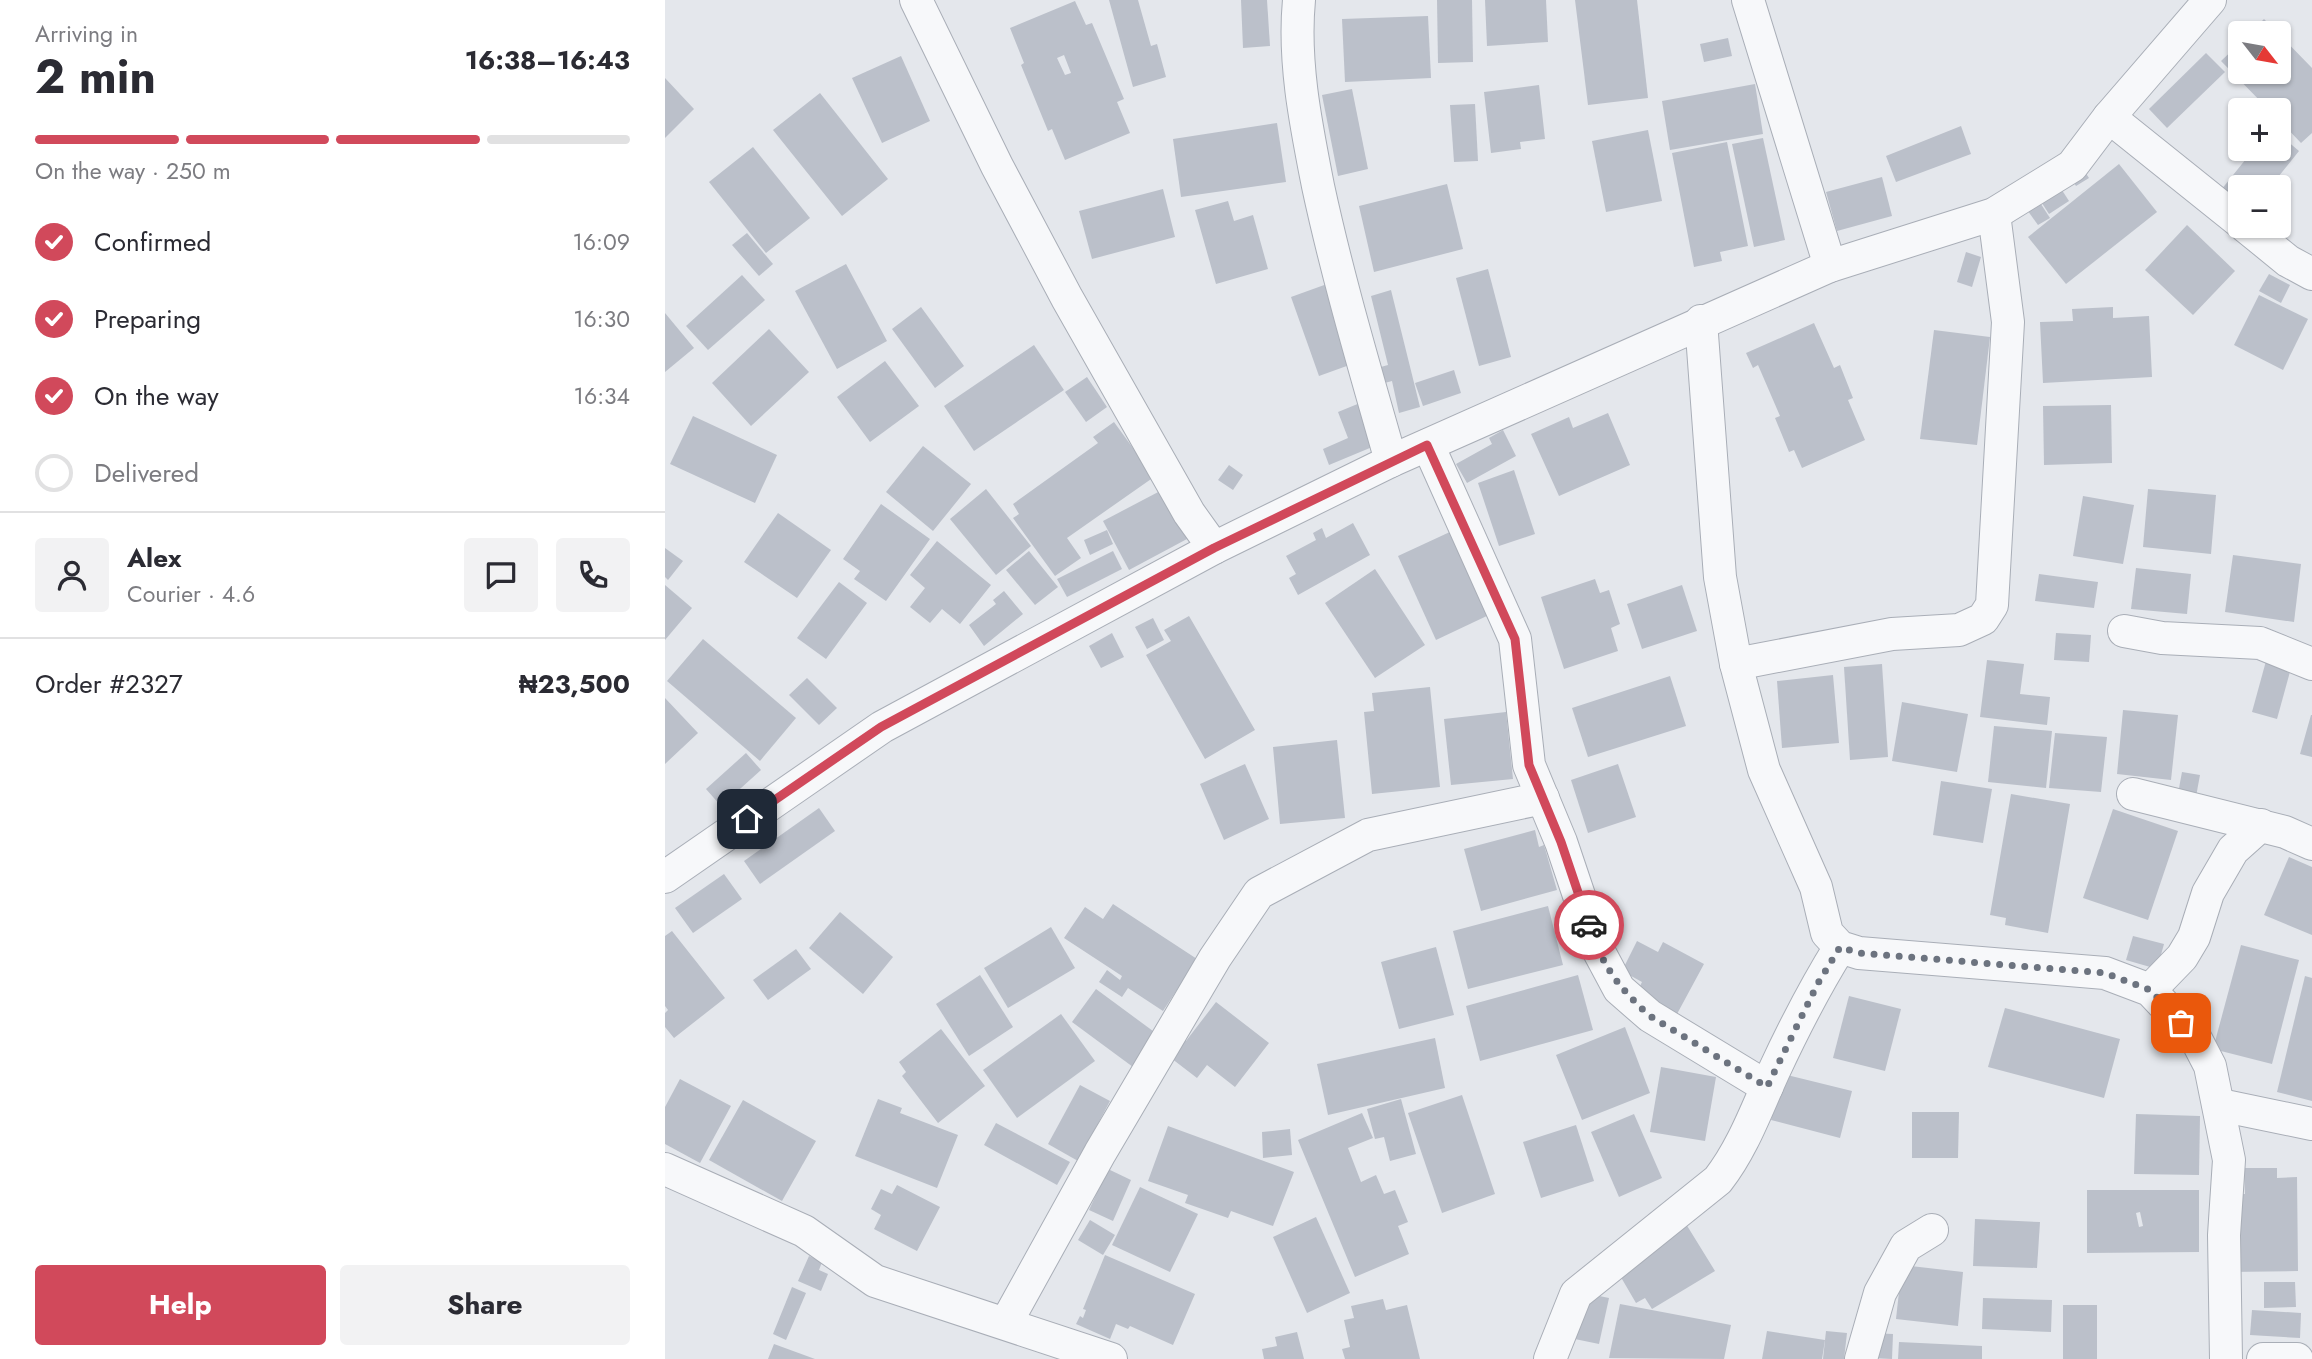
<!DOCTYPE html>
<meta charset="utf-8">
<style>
body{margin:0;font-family:Jost,sans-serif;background:#f2f2f3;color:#2b2b33;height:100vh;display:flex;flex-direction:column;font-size:26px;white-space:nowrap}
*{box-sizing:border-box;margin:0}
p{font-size:23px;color:#7c7c81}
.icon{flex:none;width:38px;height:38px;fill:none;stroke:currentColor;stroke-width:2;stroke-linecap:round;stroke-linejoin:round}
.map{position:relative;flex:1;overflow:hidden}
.panel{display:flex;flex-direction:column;background:#fff;width:665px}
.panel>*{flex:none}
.needle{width:46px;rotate:121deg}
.tools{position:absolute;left:1563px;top:21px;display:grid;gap:14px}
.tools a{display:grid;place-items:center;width:63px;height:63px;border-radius:7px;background:#fff;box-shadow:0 2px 5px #0004;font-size:35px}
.pin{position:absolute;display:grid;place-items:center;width:60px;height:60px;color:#fff;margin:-30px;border-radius:14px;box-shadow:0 4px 10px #0006}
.courier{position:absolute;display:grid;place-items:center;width:70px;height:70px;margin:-35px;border:5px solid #d1495b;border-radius:50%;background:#fff;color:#222;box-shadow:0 2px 9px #0007}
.headline em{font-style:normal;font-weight:700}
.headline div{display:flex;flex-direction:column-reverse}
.headline{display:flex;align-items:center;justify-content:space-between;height:119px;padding:0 35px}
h1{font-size:46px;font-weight:700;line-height:52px}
.bar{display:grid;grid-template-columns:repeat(4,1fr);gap:10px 7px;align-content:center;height:84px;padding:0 35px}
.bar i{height:9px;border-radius:5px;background:#e1e1e2}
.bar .active{background:#d1495b}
.bar p{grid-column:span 4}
.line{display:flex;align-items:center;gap:18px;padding:0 35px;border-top:2px solid #e1e1e2}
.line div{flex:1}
.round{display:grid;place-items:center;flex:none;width:74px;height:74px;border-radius:7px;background:#f2f2f3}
ol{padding:0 35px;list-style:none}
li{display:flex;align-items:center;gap:21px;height:77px}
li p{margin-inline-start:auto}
li .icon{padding:7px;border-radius:50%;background:#d1495b;color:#fff;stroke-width:4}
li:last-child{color:#7c7c81}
li i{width:38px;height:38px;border:4px solid #e1e1e2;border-radius:50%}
.primary-button{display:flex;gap:14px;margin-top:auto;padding:14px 35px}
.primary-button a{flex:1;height:80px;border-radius:7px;background:#d1495b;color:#fff;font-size:28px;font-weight:700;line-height:80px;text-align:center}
.primary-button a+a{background:#f2f2f3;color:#2b2b33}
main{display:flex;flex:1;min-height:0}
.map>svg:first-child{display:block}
</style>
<main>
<section class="panel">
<div class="headline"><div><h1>2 min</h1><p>Arriving in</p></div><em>16:38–16:43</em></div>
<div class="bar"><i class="active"></i><i class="active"></i><i class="active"></i><i></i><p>On the way · 250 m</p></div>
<ol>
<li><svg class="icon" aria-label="check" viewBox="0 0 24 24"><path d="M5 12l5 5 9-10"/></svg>Confirmed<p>16:09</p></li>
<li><svg class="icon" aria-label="check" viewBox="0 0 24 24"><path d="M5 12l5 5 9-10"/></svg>Preparing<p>16:30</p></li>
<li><svg class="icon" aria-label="check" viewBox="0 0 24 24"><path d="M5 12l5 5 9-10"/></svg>On the way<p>16:34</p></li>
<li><i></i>Delivered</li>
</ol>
<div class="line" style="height:126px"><a class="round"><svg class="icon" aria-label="person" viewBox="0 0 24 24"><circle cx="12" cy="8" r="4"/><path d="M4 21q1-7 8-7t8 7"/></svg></a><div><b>Alex</b><p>Courier · 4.6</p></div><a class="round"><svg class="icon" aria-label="chat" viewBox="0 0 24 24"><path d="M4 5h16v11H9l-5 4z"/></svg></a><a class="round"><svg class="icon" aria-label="phone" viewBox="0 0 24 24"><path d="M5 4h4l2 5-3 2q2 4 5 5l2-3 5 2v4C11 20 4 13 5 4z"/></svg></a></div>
<div class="line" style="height:91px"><div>Order #2327</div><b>₦23,500</b></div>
<div class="primary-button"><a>Help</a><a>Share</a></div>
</section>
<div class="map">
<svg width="1647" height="1359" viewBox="0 0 1647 1359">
<rect width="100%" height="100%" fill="#e4e7ec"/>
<g fill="#bbc0ca" fill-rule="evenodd">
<path d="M444,0H473L486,46L492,44L501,77L468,87Z"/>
<path d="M576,0H602L605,46L578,48Z"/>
<path d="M772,0H807L808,62L773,63Z"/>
<path d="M820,0H881L883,42L822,46Z"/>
<path d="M910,0H972L983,98L923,105Z"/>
<path d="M410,1L421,25L427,23L459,99L452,102L465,133L400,160L387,129L383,131L356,65L359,63L345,28ZM399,55L406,73L400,75L392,58Z"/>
<path d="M763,16L766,78L680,82L677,19Z"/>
<path d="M1599,19L1613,33H1585Z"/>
<path d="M1614,34L1647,68V133L1636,143L1614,120V110H1604L1556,61L1575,43V72H1614Z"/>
<path d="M1063,38L1067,56L1039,62L1035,44Z"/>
<path d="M1541,53L1560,72L1502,128L1484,109Z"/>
<path d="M236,56L265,121L217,143L187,78Z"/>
<path d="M0,78L29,109L0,138Z"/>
<path d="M1090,84L1098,134L1005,150L997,101Z"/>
<path d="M874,85L880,139L855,142L856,149L826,153L819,92Z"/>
<path d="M687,89L703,169L673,176L657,95Z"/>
<path d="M155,93L223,179L177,216L108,130Z"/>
<path d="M810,104L813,161L789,162L785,105Z"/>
<path d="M612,123L621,182L516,197L508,139Z"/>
<path d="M1296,126L1306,154L1231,182L1221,156Z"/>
<path d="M983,130L997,201L941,212L927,141Z"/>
<path d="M1614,134L1634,151L1605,187H1575V206L1556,190L1589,149H1614Z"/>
<path d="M1098,138L1120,240L1089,247L1067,144Z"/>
<path d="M1062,142L1083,246L1055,252L1057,261L1029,267L1007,153Z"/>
<path d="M88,147L145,218L101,253L44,182Z"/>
<path d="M1414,163L1424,178L1411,186L1402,172Z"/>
<path d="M1454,164L1492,212L1401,284L1363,237Z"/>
<path d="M1217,177L1227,216L1172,231L1161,192Z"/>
<path d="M782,184L798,249L709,272L694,206Z"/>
<path d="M1393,184L1404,201L1384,214L1373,197Z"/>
<path d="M498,189L510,237L427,259L414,211Z"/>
<path d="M1372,198L1385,218L1373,225L1360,207Z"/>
<path d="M563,201L569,221L588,215L603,269L551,284L530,210Z"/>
<path d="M1522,225L1570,271L1528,315L1480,270Z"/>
<path d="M82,233L108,264L94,276L67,245Z"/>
<path d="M1301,252L1316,257L1307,287L1292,282Z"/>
<path d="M181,264L222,341L172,369L130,291Z"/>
<path d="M823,269L846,357L814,366L791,278Z"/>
<path d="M1604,274L1625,285L1616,303L1594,291Z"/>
<path d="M77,275L100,300L43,350L21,326Z"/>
<path d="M662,284L690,363L654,376L626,297Z"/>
<path d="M726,290L755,407L734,413L727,381L716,384L712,368L723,365L706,296Z"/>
<path d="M1594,295L1643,319L1618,370L1569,345Z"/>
<path d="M256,307L299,366L270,388L227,329Z"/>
<path d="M1448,307V318L1484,316L1487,377L1378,383L1375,322L1408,321L1407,309Z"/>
<path d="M0,313L29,348L0,372Z"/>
<path d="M1149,323L1169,368L1175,365L1188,398L1183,400L1200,440L1137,468L1129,450L1124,452L1110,418L1115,416L1093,365L1088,368L1081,353Z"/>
<path d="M104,329L144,372L86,426L47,383Z"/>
<path d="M1269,330L1325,337L1312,445L1255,439Z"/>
<path d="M369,345L399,390L309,451L279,406Z"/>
<path d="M220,361L254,406L205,442L172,397Z"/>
<path d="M789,370L796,393L758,406L750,383Z"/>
<path d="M422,377L442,407L421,422L400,392Z"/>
<path d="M695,403L712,445L664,465L658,449L683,438L673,412Z"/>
<path d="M1446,405L1447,463L1379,465L1378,406Z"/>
<path d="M943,413L965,465L894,496L866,434L904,417L908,428Z"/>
<path d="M28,416L112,455L90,503L5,464Z"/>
<path d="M449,422L489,477L402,538L416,558L390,576L348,518L354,514L348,504L433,443L428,437Z"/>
<path d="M838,430L851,456L802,483L791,464L827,444L824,438Z"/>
<path d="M258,446L306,484L268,531L221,492Z"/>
<path d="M564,465L578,475L568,490L553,480Z"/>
<path d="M849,470L870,534L834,546L813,483Z"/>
<path d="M321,489L366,546L331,575L285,519Z"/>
<path d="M1483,489L1551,495L1546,554L1478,547Z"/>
<path d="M497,490L522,539L464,570L438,521Z"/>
<path d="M1418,496L1469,505L1458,564L1408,556Z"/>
<path d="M216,504L265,539L221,601L189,579L195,571L178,559Z"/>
<path d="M113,513L166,550L132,598L79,562Z"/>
<path d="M688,523L705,555L633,595L624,578L631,574L621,556L651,540L648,533L657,528L661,538Z"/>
<path d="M442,530L448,544L425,555L419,540Z"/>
<path d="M787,531L826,614L771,640L733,556Z"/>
<path d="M272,541L326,585L295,624L277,609L265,623L245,607L260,588L245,575Z"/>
<path d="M0,548L18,561L3,580L0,577Z"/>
<path d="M364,551L393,587L370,605L341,570Z"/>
<path d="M448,551L457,569L402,597L392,579Z"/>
<path d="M1568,555L1636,564L1629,622L1560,612Z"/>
<path d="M1471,568L1526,574L1522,614L1466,609Z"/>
<path d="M710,569L760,645L710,678L660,603Z"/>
<path d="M1374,574L1433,582L1429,608L1370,601Z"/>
<path d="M930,579L935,593L944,590L955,624L946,628L953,651L899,669L876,597Z"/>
<path d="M174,582L202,603L161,659L132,638Z"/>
<path d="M0,585L27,608L0,640Z"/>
<path d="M1017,585L1032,631L977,649L962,604Z"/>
<path d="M339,591L358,614L319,646L304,625L331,604L328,600Z"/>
<path d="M524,616L590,730L540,759L481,655L506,641L499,630Z"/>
<path d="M488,618L499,640L482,649L470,627Z"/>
<path d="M447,633L459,657L436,668L424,646Z"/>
<path d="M1391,633L1426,635L1424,662L1389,660Z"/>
<path d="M38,639L131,718L95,761L2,681Z"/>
<path d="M1322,660L1359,664L1355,694L1385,697L1382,725L1315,717Z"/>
<path d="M1601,661L1626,668L1612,719L1587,712Z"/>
<path d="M1217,664L1223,757L1185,760L1179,667Z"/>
<path d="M1168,675L1174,743L1117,748L1112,681Z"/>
<path d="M1005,676L1021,726L923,757L907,708Z"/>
<path d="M142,678L172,708L154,725L124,695Z"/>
<path d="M765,687L775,787L707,794L699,712L709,711L707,693Z"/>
<path d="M0,698L33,733L0,764Z"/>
<path d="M1237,702L1303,714L1292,772L1227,761Z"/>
<path d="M1458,710L1513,715L1506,780L1452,774Z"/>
<path d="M841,712L848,779L786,785L779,719Z"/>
<path d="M1646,715H1647V757L1635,754Z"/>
<path d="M1329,726L1387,731L1381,788L1323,782Z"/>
<path d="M1390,733L1442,737L1436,792L1384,788Z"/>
<path d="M672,740L680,818L615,824L608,747Z"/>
<path d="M81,753L96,770L56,806L41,789Z"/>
<path d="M580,764L604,819L559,840L535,784Z"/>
<path d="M953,764L971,817L923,833L906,780Z"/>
<path d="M1517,772L1535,775L1530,802L1512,799Z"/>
<path d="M1276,781L1327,789L1318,843L1268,835Z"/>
<path d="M1346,794L1405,804L1383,933L1340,925L1341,918L1325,915Z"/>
<path d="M154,808L170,831L95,884L79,861Z"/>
<path d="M1448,809L1513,831L1483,920L1418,898Z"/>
<path d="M870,830L874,847L879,845L892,890L816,911L799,849Z"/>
<path d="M1624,857L1647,867V935L1599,915Z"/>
<path d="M59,874L77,899L28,933L10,908Z"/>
<path d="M448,904L532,959L498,1011L463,988L457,997L434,982L442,970L455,980L457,976L399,938L420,907L438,919Z"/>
<path d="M883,906L898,965L803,989L788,931Z"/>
<path d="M175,912L228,957L198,994L144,948Z"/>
<path d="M386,927L410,968L343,1008L319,968Z"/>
<path d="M7,931L60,998L9,1038L0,1027V1013L3,1010L0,1006V936Z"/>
<path d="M1468,936L1499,944L1492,969L1461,960Z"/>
<path d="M972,941L993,952L998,942L1039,964L1012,1014L972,992L977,982L957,971Z"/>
<path d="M1576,945L1634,960L1607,1064L1548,1049Z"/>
<path d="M771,947L789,1015L734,1029L716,962Z"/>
<path d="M131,949L146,969L103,1000L88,980Z"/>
<path d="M315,975L348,1027L304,1056L271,1004Z"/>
<path d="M913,975L928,1030L815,1061L801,1006Z"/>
<path d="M1640,976L1647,978V1101L1612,1092Z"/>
<path d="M431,989L492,1034L468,1067L407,1022Z"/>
<path d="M1184,996L1236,1009L1220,1071L1168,1058Z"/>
<path d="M551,1002L604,1043L570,1087L542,1065L532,1078L502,1055L516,1037L521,1041Z"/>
<path d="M1340,1008L1455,1039L1439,1098L1323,1067Z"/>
<path d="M396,1014L430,1061L352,1118L318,1070Z"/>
<path d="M960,1027L985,1093L917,1120L891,1055Z"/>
<path d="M276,1029L320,1086L273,1123L237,1076L241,1072L234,1062Z"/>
<path d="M770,1038L780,1088L663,1115L652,1064Z"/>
<path d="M996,1067L1051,1077L1040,1141L985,1132Z"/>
<path d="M1118,1074L1187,1091L1175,1138L1106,1120Z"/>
<path d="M15,1079L66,1106L35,1163L0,1144V1107Z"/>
<path d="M415,1085L445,1101L413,1161L383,1144Z"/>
<path d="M797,1095L830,1194L777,1213L743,1113Z"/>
<path d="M213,1099L237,1108L235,1113L293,1135L272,1188L190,1156Z"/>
<path d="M736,1099L751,1154L725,1161L719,1137L710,1139L702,1109Z"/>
<path d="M78,1100L151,1141L117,1201L44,1160Z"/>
<path d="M1247,1112H1294L1293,1158H1247Z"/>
<path d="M697,1113L708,1138L683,1148L696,1182L711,1175L719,1194L730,1190L743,1222L733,1226L744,1254L690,1277L633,1140Z"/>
<path d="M969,1114L997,1178L954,1197L926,1132Z"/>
<path d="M1471,1114L1535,1116L1534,1175L1469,1174Z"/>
<path d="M331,1123L405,1162L392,1185L319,1145Z"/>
<path d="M911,1125L929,1181L876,1198L858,1142Z"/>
<path d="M503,1126L629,1172L608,1226L566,1211L563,1218L520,1203L523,1195L483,1181Z"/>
<path d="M625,1129L627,1155L598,1158L597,1132Z"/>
<path d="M1579,1168H1612V1178L1632,1177L1633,1271L1564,1272L1573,1194H1580Z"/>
<path d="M443,1169L466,1180L448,1221L424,1210Z"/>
<path d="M232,1185L275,1207L252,1251L209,1229L216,1215L206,1209L216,1189L227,1194Z"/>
<path d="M475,1187L533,1214L505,1272L447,1245Z"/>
<path d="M1422,1190H1534V1252L1422,1253ZM1475,1212L1478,1226L1474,1227L1471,1213Z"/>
<path d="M651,1217L685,1293L642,1313L608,1237Z"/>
<path d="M1310,1219L1375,1222L1372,1268L1308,1266Z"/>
<path d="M425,1220L450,1235L438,1255L413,1240Z"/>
<path d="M1021,1224L1050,1271L987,1309L980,1298L971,1303L950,1267Z"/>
<path d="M440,1255L530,1294L508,1345L465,1326L463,1329L451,1324L445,1339L411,1324L415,1316L418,1318L421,1310L418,1309Z"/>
<path d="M144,1256L157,1262L154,1270L163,1274L156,1291L133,1281Z"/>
<path d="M1237,1265L1298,1272L1293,1326L1231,1319Z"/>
<path d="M1599,1282H1630L1631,1307L1599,1308Z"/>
<path d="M127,1287L141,1293L121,1340L108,1334Z"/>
<path d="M915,1292L944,1298L934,1344L905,1338Z"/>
<path d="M1318,1298L1387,1300L1386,1332L1317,1329Z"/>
<path d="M718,1299L721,1310L742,1305L755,1359H680L677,1349L685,1347L679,1320L689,1318L686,1306Z"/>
<path d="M955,1304L1066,1325L1059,1359L944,1358Z"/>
<rect x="1398" y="1305" width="34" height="54"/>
<path d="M1587,1310L1636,1313L1635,1338L1585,1335Z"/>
<path d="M1102,1331L1160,1340L1157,1359H1097Z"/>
<path d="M1161,1331L1182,1333L1179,1359H1158Z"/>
<path d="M632,1332L639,1359H599L597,1349L612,1346L610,1337Z"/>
<path d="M1207,1333L1228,1334L1227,1359L1206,1358Z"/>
<path d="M1234,1342L1317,1346V1359H1233Z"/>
<path d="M109,1344L150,1359H103Z"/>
</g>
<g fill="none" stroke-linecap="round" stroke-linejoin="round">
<defs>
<g id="minor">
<path d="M251,0L332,166L402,298L524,513L549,548"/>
<path d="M634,0C628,62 641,125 653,186C673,279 700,369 726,461"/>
<path d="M1083,0L1165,266"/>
<path d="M1444,117L1575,222"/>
<path d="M1580,226L1623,261L1647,274"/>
<path d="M1036,321L1055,577L1071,664L1099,770L1151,887L1162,933L1175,947L1194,953L1440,973L1485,990L1531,1039L1545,1066L1564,1160L1559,1235L1561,1359"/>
<path d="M763,445L850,639L864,765L896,842L931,946L954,989L985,1016L1102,1087"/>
<path d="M1459,631L1497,638L1595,643L1647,664"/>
<path d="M1071,664L1227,634L1294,630L1318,619L1327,605L1343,322L1329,214"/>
<path d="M1468,794L1620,832L1647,844"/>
<path d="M0,877L217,727L549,548L726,461L1165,266L1329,214L1407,166L1444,117L1545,0"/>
<path d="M1485,990L1517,957L1529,937L1543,893L1568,850L1596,825"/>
<path d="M1555,1105L1647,1124"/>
<path d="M0,1169L139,1231L210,1281L446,1359"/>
<path d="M341,1323L435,1153L550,958L594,893L703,835L878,798"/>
<path d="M885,1359L911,1294L1053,1180C1078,1148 1092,1108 1109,1071C1129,1028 1150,987 1175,947"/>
<path d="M1196,1359L1215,1293L1241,1246L1267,1230"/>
<path d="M1598,1359H1632"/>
</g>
</defs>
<use href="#minor" stroke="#a9aeb7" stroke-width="34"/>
<use href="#minor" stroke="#f7f8fa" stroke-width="32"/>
</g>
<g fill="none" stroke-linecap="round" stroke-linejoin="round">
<path stroke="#6c737f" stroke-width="7" stroke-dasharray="0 12.6" d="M924,925C938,967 953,987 985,1016L1102,1087L1153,983L1175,947L1194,953L1440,973L1485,990L1516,1023"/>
<path stroke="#d1495b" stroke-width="9" d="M82,819L216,727L549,548L762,445L850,639L864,765L896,842L924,925"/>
</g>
</svg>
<div class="tools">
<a><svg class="needle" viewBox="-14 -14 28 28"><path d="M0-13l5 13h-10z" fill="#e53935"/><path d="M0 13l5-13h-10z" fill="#7c7c81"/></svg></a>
<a>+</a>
<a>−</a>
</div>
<div class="pin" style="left:1516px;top:1023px;background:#ea580c"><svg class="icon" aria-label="bag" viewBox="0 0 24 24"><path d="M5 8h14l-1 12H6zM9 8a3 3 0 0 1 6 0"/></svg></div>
<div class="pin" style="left:82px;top:819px;background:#1f2937"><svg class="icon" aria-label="home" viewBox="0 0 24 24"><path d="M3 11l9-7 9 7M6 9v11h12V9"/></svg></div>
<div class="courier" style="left:924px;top:925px"><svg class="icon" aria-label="car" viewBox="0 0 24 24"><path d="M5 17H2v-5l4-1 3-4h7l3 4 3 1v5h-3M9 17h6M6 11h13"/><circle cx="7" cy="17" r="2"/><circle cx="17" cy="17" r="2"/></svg></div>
</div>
</main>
